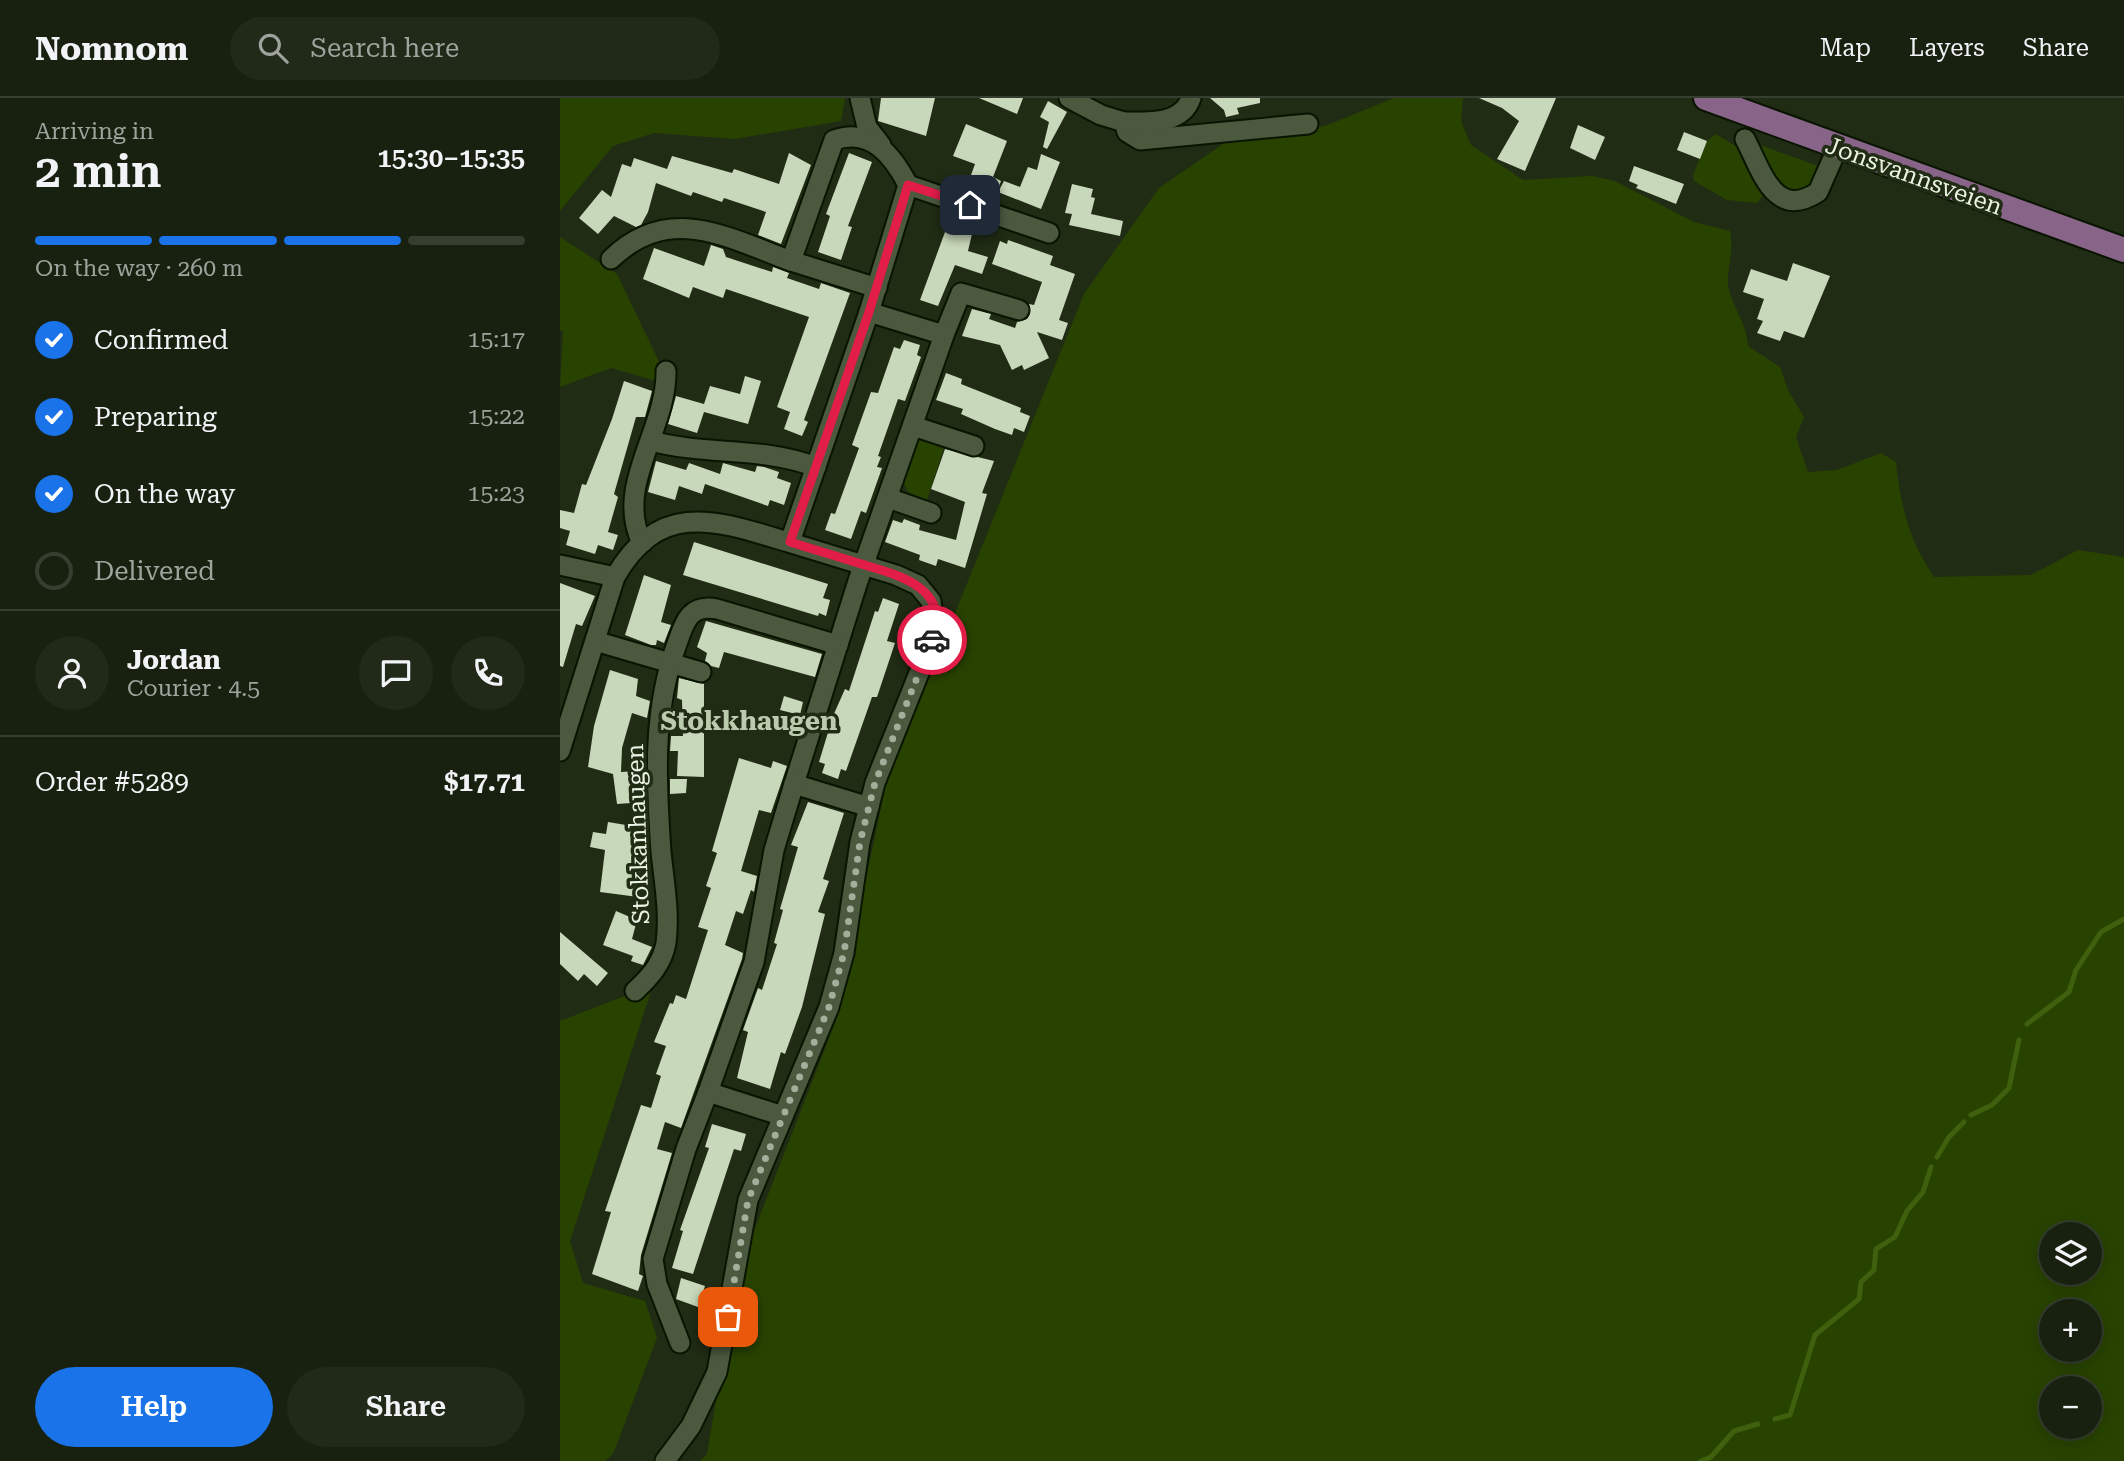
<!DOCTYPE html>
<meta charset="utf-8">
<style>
body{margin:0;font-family:"Roboto Serif",serif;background:#212918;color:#f1f3f6;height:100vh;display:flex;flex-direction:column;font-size:26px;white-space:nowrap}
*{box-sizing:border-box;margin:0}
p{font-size:23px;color:#9fa39e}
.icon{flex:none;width:38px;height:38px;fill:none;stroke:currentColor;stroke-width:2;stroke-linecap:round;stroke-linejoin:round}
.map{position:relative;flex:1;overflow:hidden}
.details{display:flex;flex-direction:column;background:#18210f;width:560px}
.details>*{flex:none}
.tools{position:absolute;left:1479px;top:1124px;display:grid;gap:14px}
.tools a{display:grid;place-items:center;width:63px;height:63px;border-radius:50%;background:#18210f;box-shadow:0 4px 18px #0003,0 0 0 2px #363e2f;font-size:35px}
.pin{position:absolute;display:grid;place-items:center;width:60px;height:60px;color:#fff;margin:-30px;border-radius:14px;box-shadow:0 4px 10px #0006}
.courier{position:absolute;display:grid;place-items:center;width:70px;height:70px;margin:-35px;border:5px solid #e11d48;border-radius:50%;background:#fff;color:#222;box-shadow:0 2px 9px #0007}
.overview em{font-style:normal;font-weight:600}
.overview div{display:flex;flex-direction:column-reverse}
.overview{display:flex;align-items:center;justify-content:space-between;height:119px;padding:0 35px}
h1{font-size:46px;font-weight:600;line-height:52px}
.bar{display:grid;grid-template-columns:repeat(4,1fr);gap:10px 7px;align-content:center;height:84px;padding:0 35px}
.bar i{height:9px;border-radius:5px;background:#363e2f}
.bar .on{background:#1a73e8}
.bar p{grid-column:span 4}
.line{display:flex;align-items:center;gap:18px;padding:0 35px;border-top:2px solid #363e2f}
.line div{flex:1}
.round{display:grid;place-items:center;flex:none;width:74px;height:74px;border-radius:37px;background:#212918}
ol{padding:0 35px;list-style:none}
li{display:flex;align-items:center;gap:21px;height:77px}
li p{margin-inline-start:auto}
li .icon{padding:7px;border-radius:50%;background:#1a73e8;color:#fff;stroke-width:4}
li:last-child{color:#9fa39e}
li i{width:38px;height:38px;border:4px solid #363e2f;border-radius:50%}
.action{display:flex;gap:14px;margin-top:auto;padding:14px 35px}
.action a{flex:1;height:80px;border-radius:42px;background:#1a73e8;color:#fff;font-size:28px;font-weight:600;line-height:80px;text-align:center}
.action a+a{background:#212918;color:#f1f3f6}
header{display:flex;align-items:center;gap:42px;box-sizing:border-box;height:98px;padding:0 35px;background:#18210f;border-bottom:2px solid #363e2f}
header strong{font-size:33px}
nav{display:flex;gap:38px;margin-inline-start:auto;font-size:24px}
.search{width:490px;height:63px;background:#212918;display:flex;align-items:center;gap:18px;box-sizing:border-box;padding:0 24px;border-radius:38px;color:#9fa39e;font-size:26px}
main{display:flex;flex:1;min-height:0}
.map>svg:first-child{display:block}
</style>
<header>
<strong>Nomnom</strong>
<div class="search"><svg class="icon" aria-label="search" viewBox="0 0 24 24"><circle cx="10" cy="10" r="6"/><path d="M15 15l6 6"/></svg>Search here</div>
<nav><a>Map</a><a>Layers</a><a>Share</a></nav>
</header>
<main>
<section class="details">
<div class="overview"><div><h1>2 min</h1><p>Arriving in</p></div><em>15:30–15:35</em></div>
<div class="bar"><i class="on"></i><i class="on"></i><i class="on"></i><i></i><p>On the way · 260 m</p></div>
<ol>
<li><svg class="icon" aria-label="check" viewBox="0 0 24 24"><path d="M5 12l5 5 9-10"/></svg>Confirmed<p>15:17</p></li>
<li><svg class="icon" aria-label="check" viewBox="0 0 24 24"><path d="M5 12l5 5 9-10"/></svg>Preparing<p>15:22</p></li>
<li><svg class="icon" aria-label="check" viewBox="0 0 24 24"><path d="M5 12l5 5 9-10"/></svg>On the way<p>15:23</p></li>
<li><i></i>Delivered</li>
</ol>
<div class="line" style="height:126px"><a class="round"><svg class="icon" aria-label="person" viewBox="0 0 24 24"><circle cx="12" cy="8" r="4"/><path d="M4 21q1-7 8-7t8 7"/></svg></a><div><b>Jordan</b><p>Courier · 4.5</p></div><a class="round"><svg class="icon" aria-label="chat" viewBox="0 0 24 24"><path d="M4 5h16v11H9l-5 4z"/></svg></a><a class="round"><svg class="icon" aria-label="phone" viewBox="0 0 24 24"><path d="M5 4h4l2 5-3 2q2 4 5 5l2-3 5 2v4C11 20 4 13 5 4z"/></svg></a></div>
<div class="line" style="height:91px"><div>Order #5289</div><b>$17.71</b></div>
<div class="action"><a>Help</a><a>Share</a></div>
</section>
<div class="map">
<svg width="1564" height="1363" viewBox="0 0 1564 1363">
<rect width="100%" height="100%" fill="#202c14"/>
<g fill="#284300" fill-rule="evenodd">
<path d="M0,0H285L281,23L175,41L94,35L53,48L0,113Z"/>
<path d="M834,0H903L901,23L911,47L963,82L1032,78L1055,83L1134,124L1170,133C1174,153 1168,165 1168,184C1169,205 1187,224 1188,248L1220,269L1228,292L1244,319L1236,339L1248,374L1277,372L1321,355L1336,364C1341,409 1348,440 1374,479L1471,477L1518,452L1564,459V1363H140L147,1356L167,1237L190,1143L277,920L326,686L524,196L599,90L676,37L765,28ZM1491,1136H1530V1174H1491ZM1491,1213H1530V1251H1491ZM1491,1290H1530V1328H1491Z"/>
<path d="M1156,36L1185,54L1204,96L1197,105L1167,102L1134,83L1133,77L1147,43Z"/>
<path d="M1200,47L1261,69V76L1245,96L1220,92L1198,49Z"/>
<path d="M0,139L57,176L103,272L96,283L51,270L0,289L3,234L0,232Z"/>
<path d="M365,339L385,346L367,402L348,394L343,383L356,344Z"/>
<path d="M93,887L10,1143L23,1185L85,1203L97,1240L53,1356L45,1363H0V923Z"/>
</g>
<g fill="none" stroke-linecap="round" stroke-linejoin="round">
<g stroke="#3f610e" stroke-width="5">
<path d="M1467,926L1509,894L1516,872L1541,834L1564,821"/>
<path d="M1411,1017L1432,1007L1449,990L1459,942"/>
<path d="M1377,1059L1389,1039L1404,1024"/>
<path d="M1215,1321L1230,1317L1255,1237L1299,1201L1301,1184L1314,1172L1316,1151L1335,1139L1347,1113L1363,1094L1371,1069"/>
<path d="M1141,1363L1151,1359L1174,1333L1198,1326"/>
</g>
</g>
<g fill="#c8d8ba">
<path d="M321,0H375L366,38L318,23Z"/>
<path d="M419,0H463L457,16Z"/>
<path d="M650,0H700V5L677,10L679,16L666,19L664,12Z"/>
<path d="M919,0H996L965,73L937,61L959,23L942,10Z"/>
<path d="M488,3L507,14L487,51L483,49L489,24L480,19Z"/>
<path d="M406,26L447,43L433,79L441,83L435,99L407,88L415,66L393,58Z"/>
<path d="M1018,27L1045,39L1035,62L1010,50Z"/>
<path d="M1124,34L1147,43L1140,61L1117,52Z"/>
<path d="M229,55L251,67L221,146L198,137L206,114L164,100L162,104L133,94L131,98L96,85L88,114L81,127L76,129L54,118L38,136L19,120L42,92L51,99L62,66L71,69L74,60L107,71L112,58L172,75L174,71L219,86Z"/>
<path d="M289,55L312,64L288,128L292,129L281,162L258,154L270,118L266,116Z"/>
<path d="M481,56L500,64L481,111L438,94L444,83L460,89L468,69L477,72Z"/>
<path d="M1074,68L1124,86L1116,106L1076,90L1078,87L1069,83Z"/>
<path d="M512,86L533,91L531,99L535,100L531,116L563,123L560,138L509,127L512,116L505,115Z"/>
<path d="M392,115L415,123L408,153L428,159L422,176L395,167L378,208L360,202Z"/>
<path d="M448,142L493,158L490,167L515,176L499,222L508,225L502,242L477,234L489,260L464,272L462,267L452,272L440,247L402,238L412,211L431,216L429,221L455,230L457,224L467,221L470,216L469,206L474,207L482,184L432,166L440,143L447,146Z"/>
<path d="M151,147L163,151L166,159L212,174L213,169L229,175L227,180L259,191L261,185L290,195L244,322L248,324L242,338L224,331L230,314L217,309L249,219L166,191L163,200L133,189L129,200L83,181L94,150L144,168Z"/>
<path d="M1233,165L1270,178L1244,240L1224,233L1220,243L1197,235L1203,223L1197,221L1204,201L1183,194L1191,171L1227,183Z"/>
<path d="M344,242L360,247L357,257L361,259L345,303L338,301L318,358L321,359L317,369L322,370L306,415L301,413L291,441L265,432L271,415L275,416L299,350L292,347L311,294L318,295L334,249L340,251Z"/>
<path d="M386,275L402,281L401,286L461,310L460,314L470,318L464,334L454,330L452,337L435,331L401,316L403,311L376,302Z"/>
<path d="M185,278L201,283L188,326L144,314L137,335L108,326L116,298L144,306L150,288L180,296Z"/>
<path d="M64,283L92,293L85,319H76L54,396L58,399L48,434L58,437L53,452L38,447L35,456L6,447L10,433L0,430V412L14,415L22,386L26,387L52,321Z"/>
<path d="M385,351L434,363L422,395L427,396L405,470L378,461L376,468L359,462L360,457L325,444L333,422L342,425L344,421L360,427L359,432L396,442L405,404L371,391Z"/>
<path d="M96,363L126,372L129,365L160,376L163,365L195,374L197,368L204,369L219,374L217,380L231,385L224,407L210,402L208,408L145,386L142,396L119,388L115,402L88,394Z"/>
<path d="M134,444L268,486L263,500L270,502L266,518L259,515L258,518L123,477Z"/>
<path d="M84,477L111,487L101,524L111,527L104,545L97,542L96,547H91L65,537Z"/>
<path d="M0,485L35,498L22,528L16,526L3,569L0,568Z"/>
<path d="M323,500L339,506L327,543L335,545L317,599H312L286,673L281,671L278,681L262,675L265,666L259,664L273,618L285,591L289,593L315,513L318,514Z"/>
<path d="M146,523L262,556L255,579L164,554L159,570L151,568L145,563L147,555L137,549Z"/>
<path d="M50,572L78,581L76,598L90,603L87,620L72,615L62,650L61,674L76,673L78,685L85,684L86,704L57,706L53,676L28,669L34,628Z"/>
<path d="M119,580L144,586V679L117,678L118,653H110L111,638H123L122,602L117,600Z"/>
<path d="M224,598L243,604L240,617L220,612Z"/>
<path d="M179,660L211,670L213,663L227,668L211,715L199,712L181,773L197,778L194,794L191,792L183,816L176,813L165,847L183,855L182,861L121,1030L105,1024L97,1051L112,1055L81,1157L79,1176L83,1178L78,1193L32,1176L51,1114L45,1113L68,1045L81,1007L91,1010L101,978L96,976L106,948L94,944L110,905L113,906L116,897L126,901L148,832L138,829L151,790L146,788L157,755L152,753Z"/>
<path d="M110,681H127L126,695L110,696Z"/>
<path d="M248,704L284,715L263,781L269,783L258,814L265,816L242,909L225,956L221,954L210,991L177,980L188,934L183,932L198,890L202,892L217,846L214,845L223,812L220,811L238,749L231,747Z"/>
<path d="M48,724L72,728L71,737L83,739L78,799L40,794L45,752L30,749L33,734L46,736Z"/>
<path d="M56,813L77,822L72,841L92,849L83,867L71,863L73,858L43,847Z"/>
<path d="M0,834L48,875L37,888L24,876L18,883L0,866Z"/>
<path d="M152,1026L186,1036L181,1053L174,1051L133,1176L112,1170L123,1133L120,1132L149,1050L145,1049Z"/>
<path d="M121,1180L145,1188L138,1209L116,1201Z"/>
</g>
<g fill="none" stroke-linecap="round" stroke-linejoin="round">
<defs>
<g id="minor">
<path d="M300,0L307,29L321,47"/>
<path d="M509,0L541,17L564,24L567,34L580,42L748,26"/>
<path d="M564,24C588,24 622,27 631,0"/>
<path d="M1185,41C1201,71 1214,123 1258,94L1277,51"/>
<path d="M51,161C109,105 166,139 231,163"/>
<path d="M317,190L231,163L274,42C311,29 333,58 348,87"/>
<path d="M309,214L384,237L401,195L459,212"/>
<path d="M353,328L414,348"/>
<path d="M91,343C147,358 200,348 256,369"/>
<path d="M328,400L371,415"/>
<path d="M230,444L309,214L348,87L489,135"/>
<path d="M82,445C54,387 107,332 106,273"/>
<path d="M0,467L55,479"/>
<path d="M35,543L141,574"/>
<path d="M0,653L55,479C100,400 158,423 228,444C264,455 300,466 336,477L358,487L371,503L375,535L315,685L300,744L284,855L269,909L188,1102L157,1274L131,1328L105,1363"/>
<path d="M309,709L234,686L298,483L384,237"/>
<path d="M75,893C90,879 102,866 106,845C110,815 104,783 101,754C96,682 92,611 118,543C125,522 131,506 157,511L278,547"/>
<path d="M223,1018L148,994L194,864L214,752L234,686"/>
<path d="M120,1245L97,1186L93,1161L126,1051L148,994"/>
</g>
<path id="major" d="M1146,0L1564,152"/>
</defs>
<use href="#minor" stroke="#091401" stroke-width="23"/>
<use href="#major" stroke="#091401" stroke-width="28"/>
<use href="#minor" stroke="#4b593f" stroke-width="19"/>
<use href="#major" stroke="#896489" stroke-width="24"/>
</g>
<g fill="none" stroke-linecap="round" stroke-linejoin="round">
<path stroke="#a4ae9b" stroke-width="7" stroke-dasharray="0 12.6" d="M168,1219L188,1102L269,909L284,855L300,744L315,685L372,542"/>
<path stroke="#e11d48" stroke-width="9" d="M372,542C393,488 334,476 298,465C275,458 252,451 230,444L309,214L348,87L410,107"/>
</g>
<g text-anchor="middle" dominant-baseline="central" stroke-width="7" stroke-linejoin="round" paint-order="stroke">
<g font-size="24" fill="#ebf4e4" stroke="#202c14">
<text transform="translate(1354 78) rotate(20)">Jonsvannsveien</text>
<text transform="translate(78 736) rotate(-92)">Stokkanhaugen</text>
</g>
<g font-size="26" font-weight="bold" fill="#bbcbad" stroke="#202c14">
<text x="189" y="623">Stokkhaugen</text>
</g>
</g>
</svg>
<div class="tools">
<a><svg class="icon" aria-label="layers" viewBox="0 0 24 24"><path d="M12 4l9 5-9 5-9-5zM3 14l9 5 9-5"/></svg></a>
<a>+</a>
<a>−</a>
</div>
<div class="pin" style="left:168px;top:1219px;background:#ea580c"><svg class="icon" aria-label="bag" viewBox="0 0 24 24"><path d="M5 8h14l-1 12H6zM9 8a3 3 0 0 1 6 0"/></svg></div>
<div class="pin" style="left:410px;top:107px;background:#1f2937"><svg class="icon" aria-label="home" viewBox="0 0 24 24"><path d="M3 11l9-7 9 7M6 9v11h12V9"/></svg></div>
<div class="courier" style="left:372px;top:542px"><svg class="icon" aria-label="car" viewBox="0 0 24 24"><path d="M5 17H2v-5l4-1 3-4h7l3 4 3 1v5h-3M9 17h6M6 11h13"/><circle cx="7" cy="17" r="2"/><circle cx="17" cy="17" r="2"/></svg></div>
</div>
</main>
